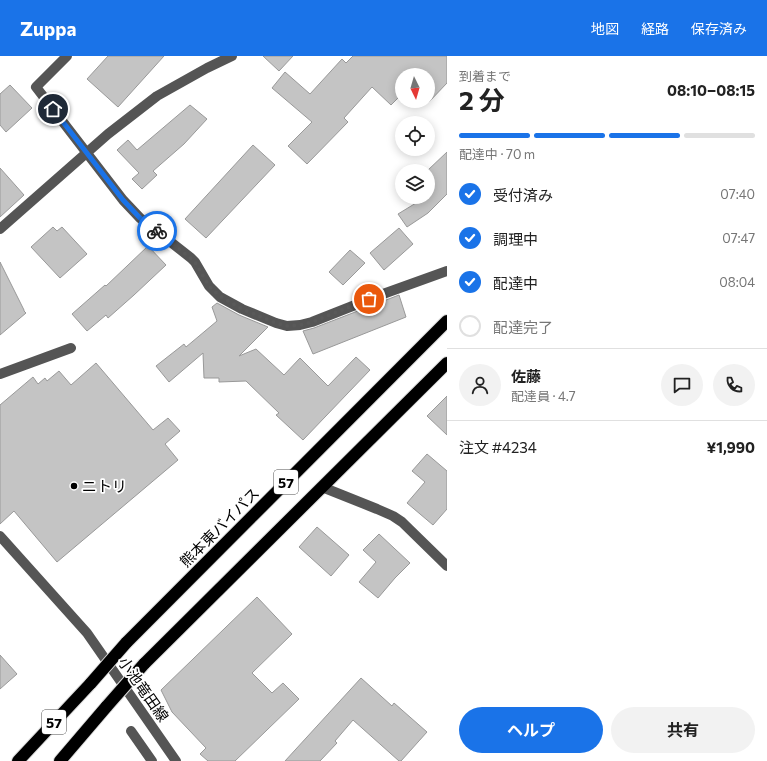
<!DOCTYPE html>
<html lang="ja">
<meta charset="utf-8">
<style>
body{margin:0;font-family:Commissioner,"Noto Sans JP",sans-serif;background:#f2f2f2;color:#222;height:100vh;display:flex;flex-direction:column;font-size:15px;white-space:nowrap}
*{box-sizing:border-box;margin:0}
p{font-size:13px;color:#767676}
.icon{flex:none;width:22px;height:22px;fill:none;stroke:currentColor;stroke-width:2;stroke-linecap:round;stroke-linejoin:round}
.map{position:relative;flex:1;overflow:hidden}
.details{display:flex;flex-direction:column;background:#fff;width:320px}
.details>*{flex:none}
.needle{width:26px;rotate:175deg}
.buttons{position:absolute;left:395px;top:12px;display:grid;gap:8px}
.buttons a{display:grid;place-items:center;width:40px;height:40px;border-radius:50%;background:#fff;box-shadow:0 2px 10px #0003;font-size:20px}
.pin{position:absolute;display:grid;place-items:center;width:34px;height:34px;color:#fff;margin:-17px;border:2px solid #fff;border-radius:50%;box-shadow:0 1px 4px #0007}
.courier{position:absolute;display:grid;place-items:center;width:40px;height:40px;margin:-20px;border:3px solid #1a73e8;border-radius:50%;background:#fff;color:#222;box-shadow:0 1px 5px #0007}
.summary em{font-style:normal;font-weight:700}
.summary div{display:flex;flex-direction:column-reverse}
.summary{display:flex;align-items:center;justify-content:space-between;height:68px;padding:0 12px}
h1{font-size:26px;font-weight:700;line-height:30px}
.bar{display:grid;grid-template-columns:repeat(4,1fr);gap:6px 4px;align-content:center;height:48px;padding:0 12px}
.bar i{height:5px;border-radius:3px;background:#e0e0e0}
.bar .current{background:#1a73e8}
.bar p{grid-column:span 4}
.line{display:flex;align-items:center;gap:10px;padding:0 12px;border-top:1px solid #e0e0e0}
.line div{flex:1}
.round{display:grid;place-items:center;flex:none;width:42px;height:42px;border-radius:21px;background:#f2f2f2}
ol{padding:0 12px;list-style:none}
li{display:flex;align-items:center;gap:12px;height:44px}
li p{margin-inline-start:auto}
li .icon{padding:4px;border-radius:50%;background:#1a73e8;color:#fff;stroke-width:4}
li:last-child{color:#767676}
li i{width:22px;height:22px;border:2px solid #e0e0e0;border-radius:50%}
.action{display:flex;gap:8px;margin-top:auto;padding:8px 12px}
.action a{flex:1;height:46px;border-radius:24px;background:#1a73e8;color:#fff;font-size:16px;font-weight:700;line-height:46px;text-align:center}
.action a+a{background:#f2f2f2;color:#222}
header{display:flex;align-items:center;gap:24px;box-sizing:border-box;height:56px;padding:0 20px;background:#1a73e8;color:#fff}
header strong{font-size:19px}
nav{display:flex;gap:22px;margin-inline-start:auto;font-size:14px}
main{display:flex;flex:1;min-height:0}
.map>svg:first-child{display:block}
</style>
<header>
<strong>Zuppa</strong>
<nav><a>地図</a><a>経路</a><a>保存済み</a></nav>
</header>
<main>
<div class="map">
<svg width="447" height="705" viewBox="0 0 447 705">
<rect width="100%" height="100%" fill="#fff"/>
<g fill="#c4c4c4" stroke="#999">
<path d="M108,0H164L118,51L87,23Z"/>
<path d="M263,0H293L279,15Z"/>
<path d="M353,0H447V27L428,47V19H402V38L391,49L372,31L344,62L348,66L307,108L288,90L312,66L272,32L285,16L310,38L342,3L346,7Z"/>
<path d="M10,29L32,52L6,76L0,69V38Z"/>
<path d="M190,49L207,63L184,88L153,115L157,119L142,133L132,123L139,117L117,94L128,84L137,94Z"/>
<path d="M253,89L275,109L206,182L185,163Z"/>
<path d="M447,96V138L428,157L407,171L398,158L416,147L410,141H428V114Z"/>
<path d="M0,112L24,139L0,161Z"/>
<path d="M53,171L57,175L62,171L87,198L60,222L31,191Z"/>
<path d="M399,172L413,188L384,214L370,197Z"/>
<path d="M148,190L166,209L134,239L108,262L106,259L87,275L72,258L105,229L106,230Z"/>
<path d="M350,194L365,207L343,229L329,216Z"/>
<path d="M0,206L24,254V255L26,257L0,279Z"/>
<path d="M399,239L406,261L313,298L303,275L314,272Z"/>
<path d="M217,247L239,259L268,271L239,300L256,293L284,319L300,302L328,330L356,301L370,314L303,384L276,359L279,357L246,325L219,326V322H204L203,297L169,326L156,310L184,288L186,291L217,265L212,251Z"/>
<path d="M96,307L153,374L168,362L180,375L165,388L178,404L57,506L14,455L0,468V349L33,321L38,328L45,322L47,325L59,315L71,329Z"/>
<path d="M447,340V379L427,360Z"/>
<path d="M427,398L447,415V453L433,469L407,447L425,426L412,415Z"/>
<path d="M317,471L349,499L331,520L299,491Z"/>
<path d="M379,478L410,507L395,522L378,542L359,526L376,506L363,494Z"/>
<path d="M257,541L292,578L252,617L272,637L283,627L299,643L235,705H208L200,698L206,692L172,656L161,634Z"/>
<path d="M0,599L17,618L0,633Z"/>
<path d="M361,622L392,650L394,647L427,676L401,705H399L353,664L335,685L337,687L320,705H285Z"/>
</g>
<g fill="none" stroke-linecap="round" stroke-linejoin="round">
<defs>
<g id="highway">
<path d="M126,587L447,265"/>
<path d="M144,608L447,307"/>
<path d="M18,705L91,627"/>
<path d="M60,705L107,650"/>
</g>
</defs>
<use href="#highway" stroke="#dbdbdb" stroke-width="14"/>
<g stroke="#555" stroke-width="10">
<path d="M67,0L36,31L123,144L140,162L191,202L195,206L209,230L220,241L242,253L276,267L287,270L300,269L312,266L383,238L447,215"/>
<path d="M0,173L108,78L157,40L207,12L232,0"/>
<path d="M0,318L71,292"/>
<path d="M322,431L377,453L393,460L402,466L447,510"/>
<path d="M0,480L87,577L176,705"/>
<path d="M131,675L152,705"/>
</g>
<use href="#highway" stroke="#000" stroke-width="12"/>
<defs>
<g id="highway-bridge">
<path d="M91,627L126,587"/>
<path d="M107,650L144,608"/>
</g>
</defs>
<use href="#highway-bridge" stroke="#dbdbdb" stroke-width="14" stroke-linecap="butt"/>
<use href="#highway-bridge" stroke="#000" stroke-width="12"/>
</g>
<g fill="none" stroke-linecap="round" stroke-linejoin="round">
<path stroke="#595959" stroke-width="4" stroke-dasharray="0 7.2" d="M157,175L195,206L209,230L214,235L220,240L242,253L276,267L287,270L300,269L312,266L369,243"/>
<path stroke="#1a73e8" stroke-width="5" d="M53,53L123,144L140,162L157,175"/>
</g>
<circle fill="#000" stroke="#fff" stroke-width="1.5" cx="74" cy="430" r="4"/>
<g text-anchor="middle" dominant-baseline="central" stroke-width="3.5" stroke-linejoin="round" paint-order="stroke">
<g fill="#fff" stroke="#4c4c4c" stroke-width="1">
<rect x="274" y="414" width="24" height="24" rx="3"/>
<rect x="42" y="654" width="24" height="24" rx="3"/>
</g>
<g font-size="14" font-weight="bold" fill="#000">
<text x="286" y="426">57</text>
<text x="54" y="666">57</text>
</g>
<g font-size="15" fill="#000" stroke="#fff" text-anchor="start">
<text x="82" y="430">ニトリ</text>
</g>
<g font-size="15" fill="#000" stroke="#fff">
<text transform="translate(219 471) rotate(-45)">熊本東バイパス</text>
<text transform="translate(144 633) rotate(55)">小池竜田線</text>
</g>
</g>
</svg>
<div class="buttons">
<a><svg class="needle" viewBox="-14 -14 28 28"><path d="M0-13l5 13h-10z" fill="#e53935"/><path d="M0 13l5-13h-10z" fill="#767676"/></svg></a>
<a><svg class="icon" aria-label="locate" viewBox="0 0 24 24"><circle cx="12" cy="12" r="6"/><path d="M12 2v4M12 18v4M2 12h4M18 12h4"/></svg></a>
<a><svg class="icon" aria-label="layers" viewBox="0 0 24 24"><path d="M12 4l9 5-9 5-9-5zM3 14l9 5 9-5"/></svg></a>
</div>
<div class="pin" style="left:369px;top:243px;background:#ea580c"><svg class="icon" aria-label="bag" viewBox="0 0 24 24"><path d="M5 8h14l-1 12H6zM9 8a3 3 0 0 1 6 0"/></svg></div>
<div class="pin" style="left:53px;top:53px;background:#1f2937"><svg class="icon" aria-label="home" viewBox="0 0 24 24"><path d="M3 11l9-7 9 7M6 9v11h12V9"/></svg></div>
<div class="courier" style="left:157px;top:175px"><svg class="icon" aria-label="bike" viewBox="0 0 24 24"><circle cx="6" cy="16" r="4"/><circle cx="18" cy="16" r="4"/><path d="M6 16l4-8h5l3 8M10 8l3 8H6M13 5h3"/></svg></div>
</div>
<section class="details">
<div class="summary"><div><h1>2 分</h1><p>到着まで</p></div><em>08:10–08:15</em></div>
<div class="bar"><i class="current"></i><i class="current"></i><i class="current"></i><i></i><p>配達中 · 70 m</p></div>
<ol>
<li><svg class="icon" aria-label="check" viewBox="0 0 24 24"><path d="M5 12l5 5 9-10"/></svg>受付済み<p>07:40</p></li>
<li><svg class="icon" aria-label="check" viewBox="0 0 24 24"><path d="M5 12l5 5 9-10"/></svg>調理中<p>07:47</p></li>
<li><svg class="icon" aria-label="check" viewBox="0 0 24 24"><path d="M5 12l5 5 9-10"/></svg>配達中<p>08:04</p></li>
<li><i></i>配達完了</li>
</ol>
<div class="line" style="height:72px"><a class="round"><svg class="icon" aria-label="person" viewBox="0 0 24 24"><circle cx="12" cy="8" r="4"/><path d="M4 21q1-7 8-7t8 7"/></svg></a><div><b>佐藤</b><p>配達員 · 4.7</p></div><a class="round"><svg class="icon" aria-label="chat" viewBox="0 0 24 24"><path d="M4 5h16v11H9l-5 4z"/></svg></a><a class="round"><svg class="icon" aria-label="phone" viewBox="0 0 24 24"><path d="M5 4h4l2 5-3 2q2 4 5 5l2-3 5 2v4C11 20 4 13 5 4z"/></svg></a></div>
<div class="line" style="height:52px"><div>注文 #4234</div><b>¥1,990</b></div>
<div class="action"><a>ヘルプ</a><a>共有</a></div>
</section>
</main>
